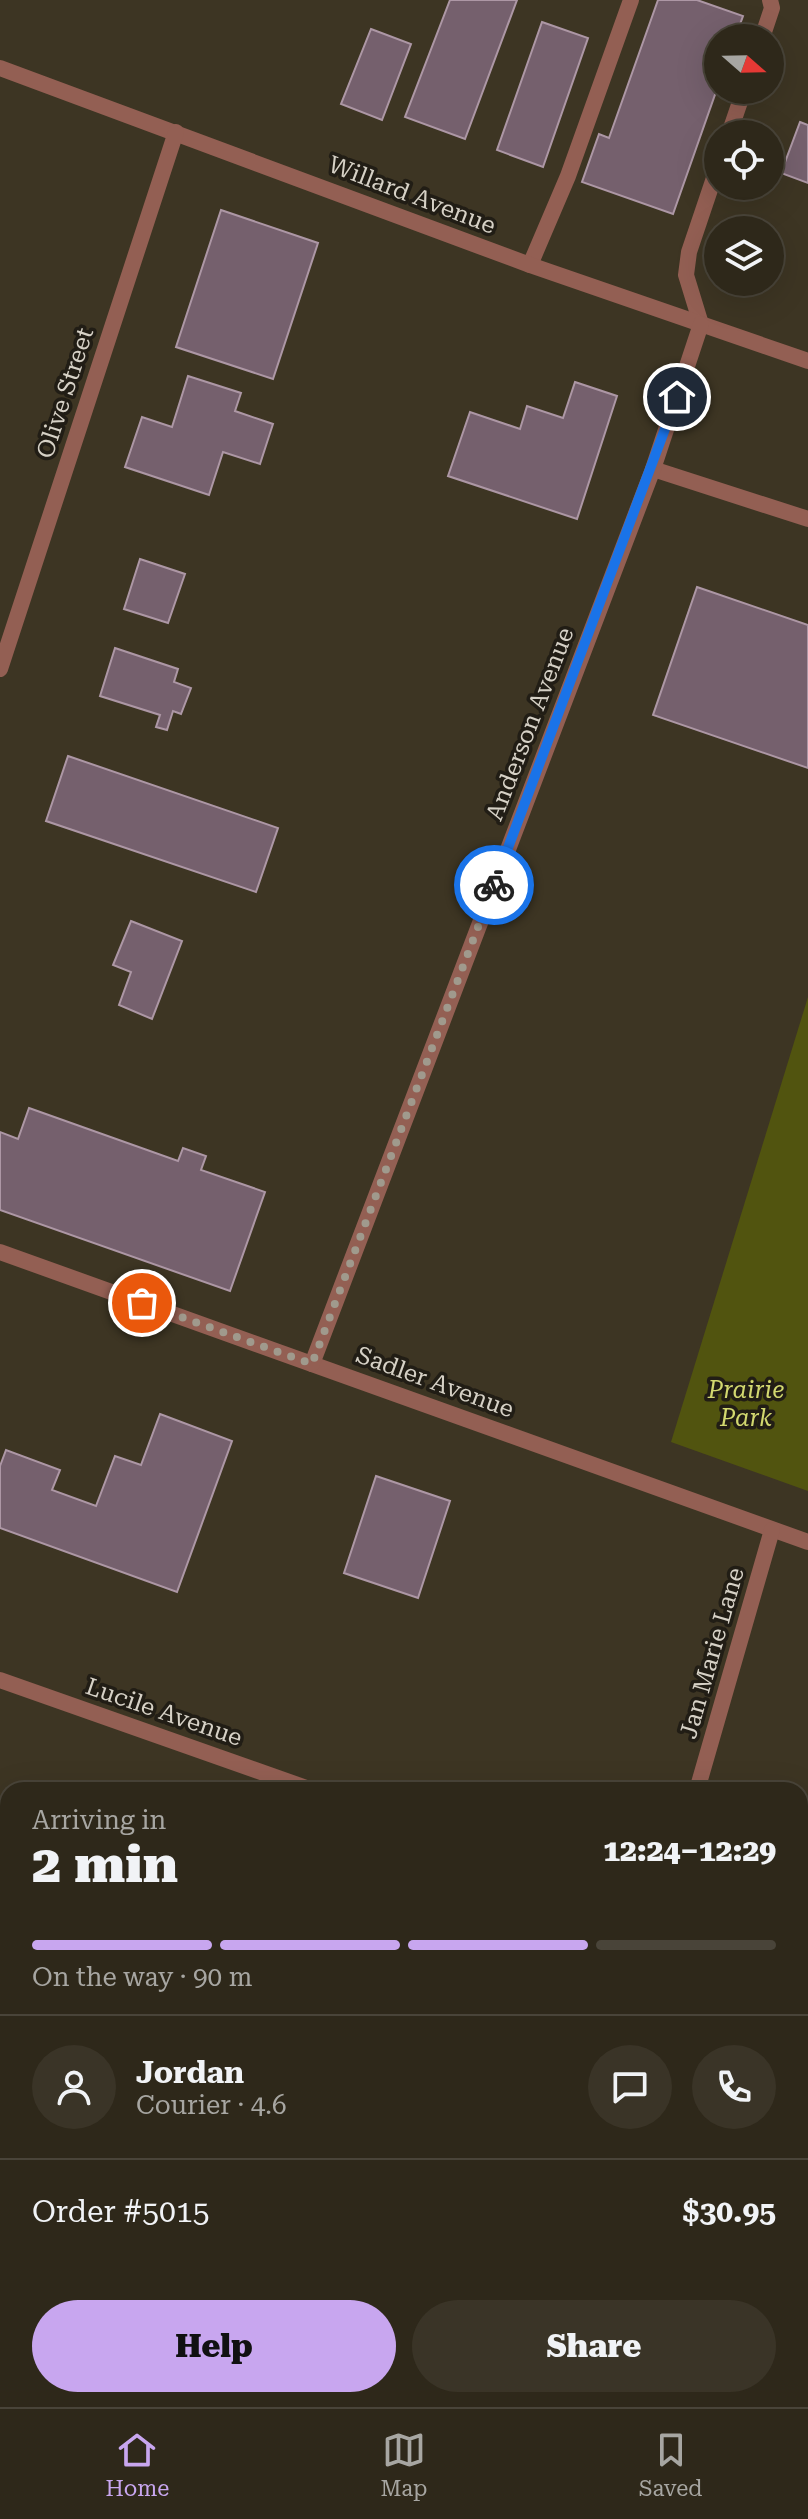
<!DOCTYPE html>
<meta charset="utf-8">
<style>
body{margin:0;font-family:"Roboto Serif",serif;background:#3a3427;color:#f1f3f6;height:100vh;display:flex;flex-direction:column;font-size:30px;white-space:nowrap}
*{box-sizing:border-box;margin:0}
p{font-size:26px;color:#a7a6a2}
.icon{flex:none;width:44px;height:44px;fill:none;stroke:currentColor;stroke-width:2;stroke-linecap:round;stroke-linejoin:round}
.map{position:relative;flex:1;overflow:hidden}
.panel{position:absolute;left:0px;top:1782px;width:808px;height:626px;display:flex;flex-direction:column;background:#2e281a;border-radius:24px 24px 0 0;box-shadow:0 8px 32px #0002,0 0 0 2px #494439}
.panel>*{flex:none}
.needle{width:52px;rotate:110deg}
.buttons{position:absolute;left:704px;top:24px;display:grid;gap:16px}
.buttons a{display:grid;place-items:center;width:80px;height:80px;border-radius:50%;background:#2e281a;box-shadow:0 8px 32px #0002,0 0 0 2px #494439;font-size:40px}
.pin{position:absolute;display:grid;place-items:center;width:68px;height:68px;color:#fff;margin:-34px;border:4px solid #fff;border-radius:50%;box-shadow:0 2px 8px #0007}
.courier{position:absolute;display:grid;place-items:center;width:80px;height:80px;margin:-40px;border:6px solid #1a73e8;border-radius:50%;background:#fff;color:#222;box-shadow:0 2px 10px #0007}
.overview em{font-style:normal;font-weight:800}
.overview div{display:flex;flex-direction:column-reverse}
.overview{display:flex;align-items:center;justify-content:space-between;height:136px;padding:0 32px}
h1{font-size:52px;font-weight:800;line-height:60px}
.bar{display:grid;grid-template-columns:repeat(4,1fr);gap:12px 8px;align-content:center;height:96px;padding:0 32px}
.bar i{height:10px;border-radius:6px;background:#494439}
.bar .active{background:#c8a6ef}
.bar p{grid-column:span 4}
.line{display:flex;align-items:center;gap:20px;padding:0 32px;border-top:2px solid #494439}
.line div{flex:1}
.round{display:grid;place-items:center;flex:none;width:84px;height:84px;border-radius:42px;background:#3a3427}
.cta{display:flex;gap:16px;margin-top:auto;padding:16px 32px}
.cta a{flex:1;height:92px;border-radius:48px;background:#c8a6ef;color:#111;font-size:32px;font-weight:800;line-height:92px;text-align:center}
.cta a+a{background:#3a3427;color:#f1f3f6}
.dock{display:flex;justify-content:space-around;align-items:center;height:112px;border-top:2px solid #494439;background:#2e281a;font-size:22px;color:#a7a6a2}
.dock a{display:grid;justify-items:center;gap:4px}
.dock .active{color:#c8a6ef}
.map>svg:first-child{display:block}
</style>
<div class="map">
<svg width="808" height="2407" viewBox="0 0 808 2407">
<rect width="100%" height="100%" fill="#3d3523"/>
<path fill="#51540f" d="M808,997V1491L671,1442Z"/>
<g fill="#75606d" stroke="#ad97a5" stroke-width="2">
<path d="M450,0H517L465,139L405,117Z"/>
<path d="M658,0H697L743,16L735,38H718V86L673,214L582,182L599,134L609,138Z"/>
<path d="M542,22L588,38L543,167L497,150Z"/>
<path d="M371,29L411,44L382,120L341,104Z"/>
<path d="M800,122L808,125V183L781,173Z"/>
<path d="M221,210L318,243L273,379L176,347Z"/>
<path d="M188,376L241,393L235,411L273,424L260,464L223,452L209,495L125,467L142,417L172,427Z"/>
<path d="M575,382L617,396L577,519L448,476L470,412L520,429L527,406L563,418Z"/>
<path d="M140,559L185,574L168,623L124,609Z"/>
<path d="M697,587L808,625V768L653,715Z"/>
<path d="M115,648L178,669L174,682L191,688L181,714L173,711L167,730L156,727L160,715L100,696Z"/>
<path d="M68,756L278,828L256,892L46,821Z"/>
<path d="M131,921L182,941L152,1019L119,1005L131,972L113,965Z"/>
<path d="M29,1108L178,1161L183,1148L206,1156L201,1170L265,1192L230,1291L0,1210V1132L18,1139Z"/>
<path d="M160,1414L232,1441L177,1592L0,1528V1466L6,1450L60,1470L52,1490L96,1506L115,1456L141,1465Z"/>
<path d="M376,1476L450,1501L418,1598L344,1573Z"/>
</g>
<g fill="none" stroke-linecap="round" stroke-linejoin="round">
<g stroke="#935f53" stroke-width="16">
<path d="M762,38L772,8L770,0"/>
<path d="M729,134L744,90"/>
<path d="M530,265L568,176L631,0"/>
<path d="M701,324L686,275L689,252L718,166"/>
<path d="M653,469L808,519"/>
</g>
<g stroke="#935f53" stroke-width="16">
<path d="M0,68L530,265L808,361"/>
<path d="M0,669L176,132"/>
<path d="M0,1252L808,1542"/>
<path d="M312,1364L653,469L701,324"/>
<path d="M0,1680L312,1790"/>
<path d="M697,1790L772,1530"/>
<path d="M0,1982L8,1985"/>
<path d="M0,2304L8,2306"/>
<path d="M300,2400L321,2407"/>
<path d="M570,2407L572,2400"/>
</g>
</g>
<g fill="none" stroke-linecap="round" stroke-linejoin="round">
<path stroke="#a09a8d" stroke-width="8" stroke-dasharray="0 14.4" d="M142,1303L312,1364L494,885"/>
<path stroke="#1a73e8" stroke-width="10" d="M494,885L677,397"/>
</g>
<g text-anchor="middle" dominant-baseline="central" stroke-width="7" stroke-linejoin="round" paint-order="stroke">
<g font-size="24" fill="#d6d1c6" stroke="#211d15">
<text transform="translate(412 195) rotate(21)">Willard Avenue</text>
<text transform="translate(65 393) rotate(-72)">Olive Street</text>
<text transform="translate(530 724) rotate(-69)">Anderson Avenue</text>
<text transform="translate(435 1382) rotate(20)">Sadler Avenue</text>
<text transform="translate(712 1653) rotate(-74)">Jan Marie Lane</text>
<text transform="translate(164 1712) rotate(19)">Lucile Avenue</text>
</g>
<g font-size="24" font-style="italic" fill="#d2d86f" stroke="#211d15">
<text x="746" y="1390">Prairie<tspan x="746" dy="28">Park</tspan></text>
</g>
</g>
</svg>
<div class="buttons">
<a><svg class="needle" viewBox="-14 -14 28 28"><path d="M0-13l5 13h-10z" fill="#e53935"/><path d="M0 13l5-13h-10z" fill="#a7a6a2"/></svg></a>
<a><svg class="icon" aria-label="locate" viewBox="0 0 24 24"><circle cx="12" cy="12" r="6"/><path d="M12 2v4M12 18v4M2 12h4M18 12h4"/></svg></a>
<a><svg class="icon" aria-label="layers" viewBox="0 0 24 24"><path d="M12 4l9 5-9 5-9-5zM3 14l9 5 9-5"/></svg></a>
</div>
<div class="pin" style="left:142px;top:1303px;background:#ea580c"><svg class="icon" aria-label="bag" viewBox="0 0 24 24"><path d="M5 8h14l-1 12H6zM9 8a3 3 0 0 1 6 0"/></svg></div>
<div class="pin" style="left:677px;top:397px;background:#1f2937"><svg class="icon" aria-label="home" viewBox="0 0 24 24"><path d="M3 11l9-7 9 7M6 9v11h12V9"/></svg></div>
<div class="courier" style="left:494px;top:885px"><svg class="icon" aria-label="bike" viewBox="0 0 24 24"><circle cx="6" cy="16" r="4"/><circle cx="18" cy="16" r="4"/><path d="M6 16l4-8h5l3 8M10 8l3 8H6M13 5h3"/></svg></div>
<section class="panel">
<div class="overview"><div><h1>2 min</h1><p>Arriving in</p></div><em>12:24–12:29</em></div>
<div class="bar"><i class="active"></i><i class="active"></i><i class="active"></i><i></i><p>On the way · 90 m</p></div>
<div class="line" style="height:144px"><a class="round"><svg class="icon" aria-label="person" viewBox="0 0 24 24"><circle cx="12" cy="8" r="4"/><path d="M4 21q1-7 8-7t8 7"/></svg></a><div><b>Jordan</b><p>Courier · 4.6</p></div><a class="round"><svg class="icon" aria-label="chat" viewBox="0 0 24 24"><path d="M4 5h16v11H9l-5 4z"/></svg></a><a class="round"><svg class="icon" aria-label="phone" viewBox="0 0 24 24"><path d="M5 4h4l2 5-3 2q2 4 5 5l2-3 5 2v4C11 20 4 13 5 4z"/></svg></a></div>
<div class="line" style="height:104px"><div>Order #5015</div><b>$30.95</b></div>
<div class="cta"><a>Help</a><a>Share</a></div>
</section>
</div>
<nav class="dock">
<a class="active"><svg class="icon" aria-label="home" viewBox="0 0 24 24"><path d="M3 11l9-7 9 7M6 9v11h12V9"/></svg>Home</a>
<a><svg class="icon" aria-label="map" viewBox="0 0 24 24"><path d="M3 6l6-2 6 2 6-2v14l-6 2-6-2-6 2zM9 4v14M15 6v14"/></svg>Map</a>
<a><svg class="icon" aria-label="saved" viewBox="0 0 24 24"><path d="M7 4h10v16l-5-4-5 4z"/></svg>Saved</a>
</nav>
